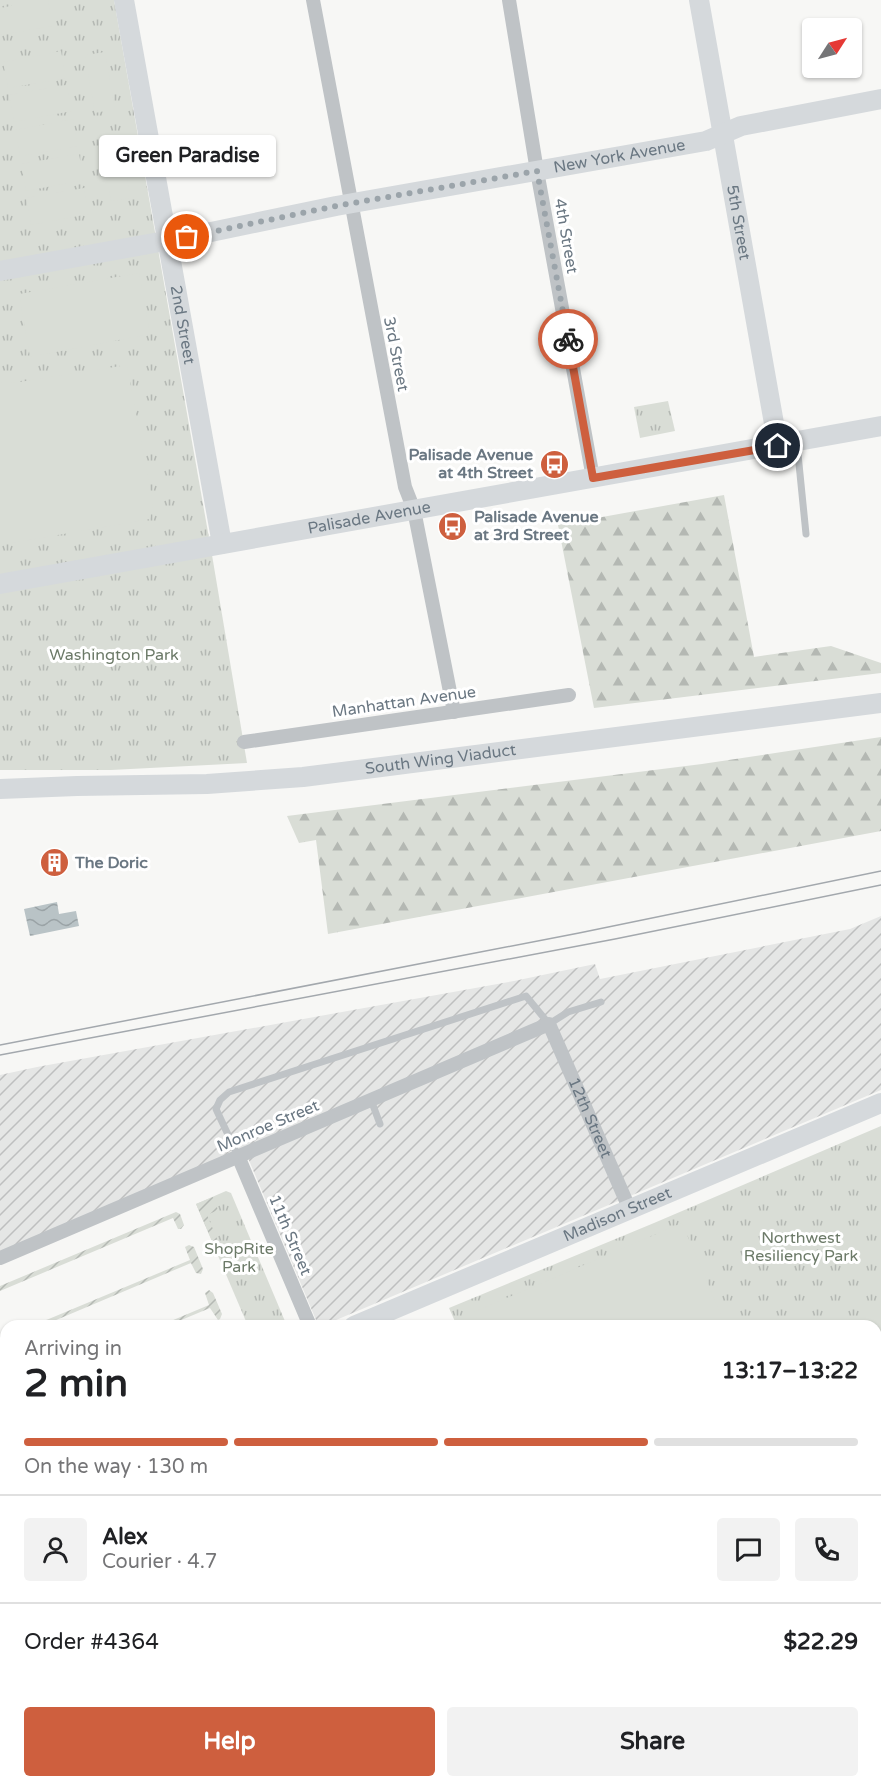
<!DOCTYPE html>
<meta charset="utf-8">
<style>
body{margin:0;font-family:"Varela Round",sans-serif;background:#f2f2f2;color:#202124;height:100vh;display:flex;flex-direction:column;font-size:22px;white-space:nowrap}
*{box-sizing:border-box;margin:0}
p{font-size:20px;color:#757577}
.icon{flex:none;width:33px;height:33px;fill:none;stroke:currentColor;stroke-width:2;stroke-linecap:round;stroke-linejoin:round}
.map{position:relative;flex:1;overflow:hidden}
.drawer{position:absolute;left:0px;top:1320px;width:882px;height:468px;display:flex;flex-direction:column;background:#fff;border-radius:18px 18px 0 0;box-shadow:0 2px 4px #0004}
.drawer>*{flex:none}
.needle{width:39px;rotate:54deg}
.tools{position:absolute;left:802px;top:18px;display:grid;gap:12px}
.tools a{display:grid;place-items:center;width:60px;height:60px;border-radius:6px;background:#fff;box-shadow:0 2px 4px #0004;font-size:30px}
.pin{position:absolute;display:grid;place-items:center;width:51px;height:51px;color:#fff;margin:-26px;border:3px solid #fff;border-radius:50%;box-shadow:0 2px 6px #0007}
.courier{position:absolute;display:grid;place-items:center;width:60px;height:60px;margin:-30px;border:4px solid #ce5f3e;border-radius:50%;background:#fff;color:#222;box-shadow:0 2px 8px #0007}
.bubble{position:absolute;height:42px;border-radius:6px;background:#fff;box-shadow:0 2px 4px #0004;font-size:20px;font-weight:700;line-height:42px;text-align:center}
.overview em{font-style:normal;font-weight:700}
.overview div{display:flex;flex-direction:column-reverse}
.overview{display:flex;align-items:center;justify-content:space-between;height:102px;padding:0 24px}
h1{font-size:39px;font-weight:700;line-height:45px}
.bar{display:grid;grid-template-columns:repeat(4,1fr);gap:9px 6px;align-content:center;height:72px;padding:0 24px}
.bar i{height:8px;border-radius:4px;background:#e0e0e0}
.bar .current{background:#ce5f3e}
.bar p{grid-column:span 4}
.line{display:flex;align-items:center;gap:15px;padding:0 24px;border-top:2px solid #e0e0e0}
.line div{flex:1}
.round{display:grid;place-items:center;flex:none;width:63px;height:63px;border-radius:6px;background:#f2f2f2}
.primary-button{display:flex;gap:12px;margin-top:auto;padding:12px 24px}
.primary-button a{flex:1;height:69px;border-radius:6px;background:#ce5f3e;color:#fff;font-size:24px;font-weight:700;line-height:69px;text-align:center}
.primary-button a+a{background:#f2f2f2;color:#202124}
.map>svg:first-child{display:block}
</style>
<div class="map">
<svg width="881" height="1788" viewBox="0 0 881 1788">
<defs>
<pattern id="industrial-furrows" width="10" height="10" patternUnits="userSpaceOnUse" patternTransform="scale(1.5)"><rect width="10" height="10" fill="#e5e6e5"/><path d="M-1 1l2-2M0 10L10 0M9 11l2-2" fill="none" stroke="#bebfbf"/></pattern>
<pattern id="forest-firs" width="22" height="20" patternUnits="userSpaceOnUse" patternTransform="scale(1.5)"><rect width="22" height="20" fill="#d9ddd6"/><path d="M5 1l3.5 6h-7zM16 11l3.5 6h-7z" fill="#b4b8b3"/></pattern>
<pattern id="park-tufts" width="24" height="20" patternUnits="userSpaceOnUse" patternTransform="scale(1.5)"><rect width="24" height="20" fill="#d9ddd6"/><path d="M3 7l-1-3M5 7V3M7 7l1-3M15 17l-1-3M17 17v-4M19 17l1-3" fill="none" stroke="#b4b8b3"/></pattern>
<pattern id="garden-furrows" width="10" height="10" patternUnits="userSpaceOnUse" patternTransform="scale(1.5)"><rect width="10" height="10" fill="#d9ddd6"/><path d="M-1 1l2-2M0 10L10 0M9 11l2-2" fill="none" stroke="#b4b8b3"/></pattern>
<pattern id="water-waves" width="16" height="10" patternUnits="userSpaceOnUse" patternTransform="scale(1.5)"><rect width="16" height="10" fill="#b9c3c6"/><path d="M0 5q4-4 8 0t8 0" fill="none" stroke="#9aa3a6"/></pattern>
</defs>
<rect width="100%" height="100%" fill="#f7f7f5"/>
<path fill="url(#industrial-furrows)" d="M881,916V1090L329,1323L320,1325L316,1320L248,1158L0,1258V1075L37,1067L514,981L595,964L600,979L850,929Z"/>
<g fill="url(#forest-firs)">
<path d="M724,495L754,657L831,646L881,663V673L594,708L558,525Z"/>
<path d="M881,737V831L328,934L316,840L299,843L287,816L702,764Z"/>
</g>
<g fill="url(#park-tufts)">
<path d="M0,0H114L212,555L247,763L111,770H0Z"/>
<path d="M668,401L675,431L640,438L634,407Z"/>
<path d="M881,1126V1516L876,1518V1326H457L449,1308L654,1223Z"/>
<path d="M226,1191L231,1193L287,1326H248L196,1204Z"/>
<path d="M6,1712V1782H318L320,1788H0V1714Z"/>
</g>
<g fill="url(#garden-furrows)">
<path d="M213,1197L218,1210L207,1215L221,1248L216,1250L196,1204Z"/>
<path d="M176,1212L180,1214L184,1225L181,1229H178L173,1218L0,1291V1286Z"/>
<path d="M189,1245L194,1247L203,1269L201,1274L196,1273L191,1263L42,1326H32L190,1260L185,1247Z"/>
<path d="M209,1290L213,1293L222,1314L220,1319L218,1320L210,1308L167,1326H159L209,1305L205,1293Z"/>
</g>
<g fill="#d9ddd6">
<path d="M44,0H48L53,26L0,35V8Z"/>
<path d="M61,51L66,78L8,88L3,62Z"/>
<path d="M105,52L115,109L95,113L85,55Z"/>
<path d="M67,85L72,111L14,122L9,95Z"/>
<path d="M73,119L78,146L20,156L15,130Z"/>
<path d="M120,140L131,198L111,201L100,144Z"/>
<path d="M79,154L84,180L26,191L21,164Z"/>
<path d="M84,188L89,214L31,225L26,198Z"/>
<path d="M139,273L150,334L30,357L19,294Z"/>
<path d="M127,365L153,505L150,519L0,545V382L13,383Z"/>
<path d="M682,1223L726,1326H480L474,1312Z"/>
<path d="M6,1724V1782H15L2,1788L0,1783V1727Z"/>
<path d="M26,1782H66L52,1788H12Z"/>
<path d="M160,1782H281L284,1788H146Z"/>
</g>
<path fill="url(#water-waves)" d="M57,902L59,914L76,911L79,926L30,936L24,909Z"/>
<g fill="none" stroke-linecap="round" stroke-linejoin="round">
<g stroke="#bfc3c6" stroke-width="7">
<path d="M797,444L806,534"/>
<path d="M371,1100L380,1124"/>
<path d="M238,1156L216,1109L220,1100L229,1092L526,996L549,1024L568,1012L601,1002"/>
<path d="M417,1782L420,1788"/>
<path d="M451,1782L453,1788"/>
</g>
<g stroke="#bfc3c6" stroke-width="14">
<path d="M313,0L405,487L414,510L454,712"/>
<path d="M509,0L537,171L593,478"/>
<path d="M244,742L569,695"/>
<path d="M238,1156L310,1326"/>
<path id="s1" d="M0,1258L549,1024L630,1210"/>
<path d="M876,1755L881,1753"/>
<path d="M565,1782L567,1788"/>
<path d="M800,1788L814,1782"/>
</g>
<g stroke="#d5d9dc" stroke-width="20">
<path id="s2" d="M124,0L222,544"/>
<path id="s3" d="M699,0L778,446"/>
<path id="s4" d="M0,271L187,237L336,206L706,141L741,126L881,99"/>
<path id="s5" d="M0,584L881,426"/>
<path id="s6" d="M0,789L77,786L207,784L303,777L881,703"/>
<path id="s7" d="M354,1326L881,1103"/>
<path d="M0,1476L6,1474"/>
<path d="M876,1536L881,1534"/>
<path d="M876,1603L881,1615"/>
<path d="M0,1691L6,1688"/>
</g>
<g stroke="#a3a8ad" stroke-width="1.5">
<path d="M0,1045L579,933L881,871"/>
<path d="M0,1055L615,939L881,885"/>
</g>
</g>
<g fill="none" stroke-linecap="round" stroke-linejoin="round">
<path stroke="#9ba4aa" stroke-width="6" stroke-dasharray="0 10.8" d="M187,237L336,206L537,171L568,339"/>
<path stroke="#ce5f3e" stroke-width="8" d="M568,339L593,478L778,446"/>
</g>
<defs>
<symbol id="bus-disc" viewBox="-11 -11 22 22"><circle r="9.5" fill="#ce5f3e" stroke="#fff"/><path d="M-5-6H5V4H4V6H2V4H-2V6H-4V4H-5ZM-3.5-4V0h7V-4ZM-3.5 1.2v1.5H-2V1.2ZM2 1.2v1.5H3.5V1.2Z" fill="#fff"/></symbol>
<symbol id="building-disc" viewBox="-11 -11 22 22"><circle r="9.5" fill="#ce5f3e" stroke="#fff"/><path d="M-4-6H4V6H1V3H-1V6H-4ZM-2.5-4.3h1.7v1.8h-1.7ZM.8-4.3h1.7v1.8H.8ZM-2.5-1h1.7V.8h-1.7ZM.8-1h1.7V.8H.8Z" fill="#fff"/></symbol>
</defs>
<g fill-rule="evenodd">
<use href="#bus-disc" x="538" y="448" width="33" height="33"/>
<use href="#bus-disc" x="436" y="510" width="33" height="33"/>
<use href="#building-disc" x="38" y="846" width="33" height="33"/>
</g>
<g text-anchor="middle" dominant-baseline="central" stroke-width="6" stroke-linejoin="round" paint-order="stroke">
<g font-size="16" fill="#6a7782" stroke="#fff">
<text stroke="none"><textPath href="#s4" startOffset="630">New York Avenue</textPath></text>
<text stroke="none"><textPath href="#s3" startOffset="226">5th Street</textPath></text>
<text transform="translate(566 236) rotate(80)">4th Street</text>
<text stroke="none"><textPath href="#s2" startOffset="330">2nd Street</textPath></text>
<text transform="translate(396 354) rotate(79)">3rd Street</text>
<text stroke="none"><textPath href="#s5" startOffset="375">Palisade Avenue</textPath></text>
<text transform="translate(404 702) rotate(-8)">Manhattan Avenue</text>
<text stroke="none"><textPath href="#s6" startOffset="442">South Wing Viaduct</textPath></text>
<text stroke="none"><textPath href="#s1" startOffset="699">12th Street</textPath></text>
<text transform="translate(268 1126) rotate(-23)">Monroe Street</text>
<text stroke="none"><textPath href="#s7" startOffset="286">Madison Street</textPath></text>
<text transform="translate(290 1235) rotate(67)">11th Street</text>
</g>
<g font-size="16" font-weight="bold" fill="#6a7782" stroke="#fff" text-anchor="start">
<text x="533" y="455" text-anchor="end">Palisade Avenue<tspan x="533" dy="18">at 4th Street</tspan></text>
<text x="474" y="517">Palisade Avenue<tspan x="474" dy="18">at 3rd Street</tspan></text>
<text x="75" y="863">The Doric</text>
</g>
<g font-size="16" fill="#6c7a68" stroke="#fff">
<text x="114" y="655">Washington Park</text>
<text x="801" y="1238">Northwest<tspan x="801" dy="18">Resiliency Park</tspan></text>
<text x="239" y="1249">ShopRite<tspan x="239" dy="18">Park</tspan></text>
</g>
</g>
</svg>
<div class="tools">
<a><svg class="needle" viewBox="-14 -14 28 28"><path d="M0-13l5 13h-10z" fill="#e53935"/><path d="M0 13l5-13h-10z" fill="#757577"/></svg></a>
</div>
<div class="pin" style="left:187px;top:237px;background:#ea580c"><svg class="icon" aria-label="bag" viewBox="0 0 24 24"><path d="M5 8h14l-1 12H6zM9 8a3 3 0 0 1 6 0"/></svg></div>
<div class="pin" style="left:778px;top:446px;background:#1f2937"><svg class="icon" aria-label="home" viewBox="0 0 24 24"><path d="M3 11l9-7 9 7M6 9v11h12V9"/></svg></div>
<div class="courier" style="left:568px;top:339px"><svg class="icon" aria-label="bike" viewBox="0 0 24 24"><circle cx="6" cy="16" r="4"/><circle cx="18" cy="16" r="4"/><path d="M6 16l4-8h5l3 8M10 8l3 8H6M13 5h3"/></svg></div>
<div class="bubble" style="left:99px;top:135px;width:177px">Green Paradise</div>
<section class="drawer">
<div class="overview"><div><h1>2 min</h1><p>Arriving in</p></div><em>13:17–13:22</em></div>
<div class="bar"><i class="current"></i><i class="current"></i><i class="current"></i><i></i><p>On the way · 130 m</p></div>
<div class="line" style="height:108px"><a class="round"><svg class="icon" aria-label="person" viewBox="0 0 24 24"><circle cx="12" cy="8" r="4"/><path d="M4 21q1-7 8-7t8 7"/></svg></a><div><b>Alex</b><p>Courier · 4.7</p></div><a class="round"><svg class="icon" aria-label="chat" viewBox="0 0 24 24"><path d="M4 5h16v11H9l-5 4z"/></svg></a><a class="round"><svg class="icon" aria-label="phone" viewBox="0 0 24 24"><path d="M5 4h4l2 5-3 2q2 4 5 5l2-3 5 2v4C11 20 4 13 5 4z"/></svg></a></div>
<div class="line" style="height:78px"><div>Order #4364</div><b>$22.29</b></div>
<div class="primary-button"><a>Help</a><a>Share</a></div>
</section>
</div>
